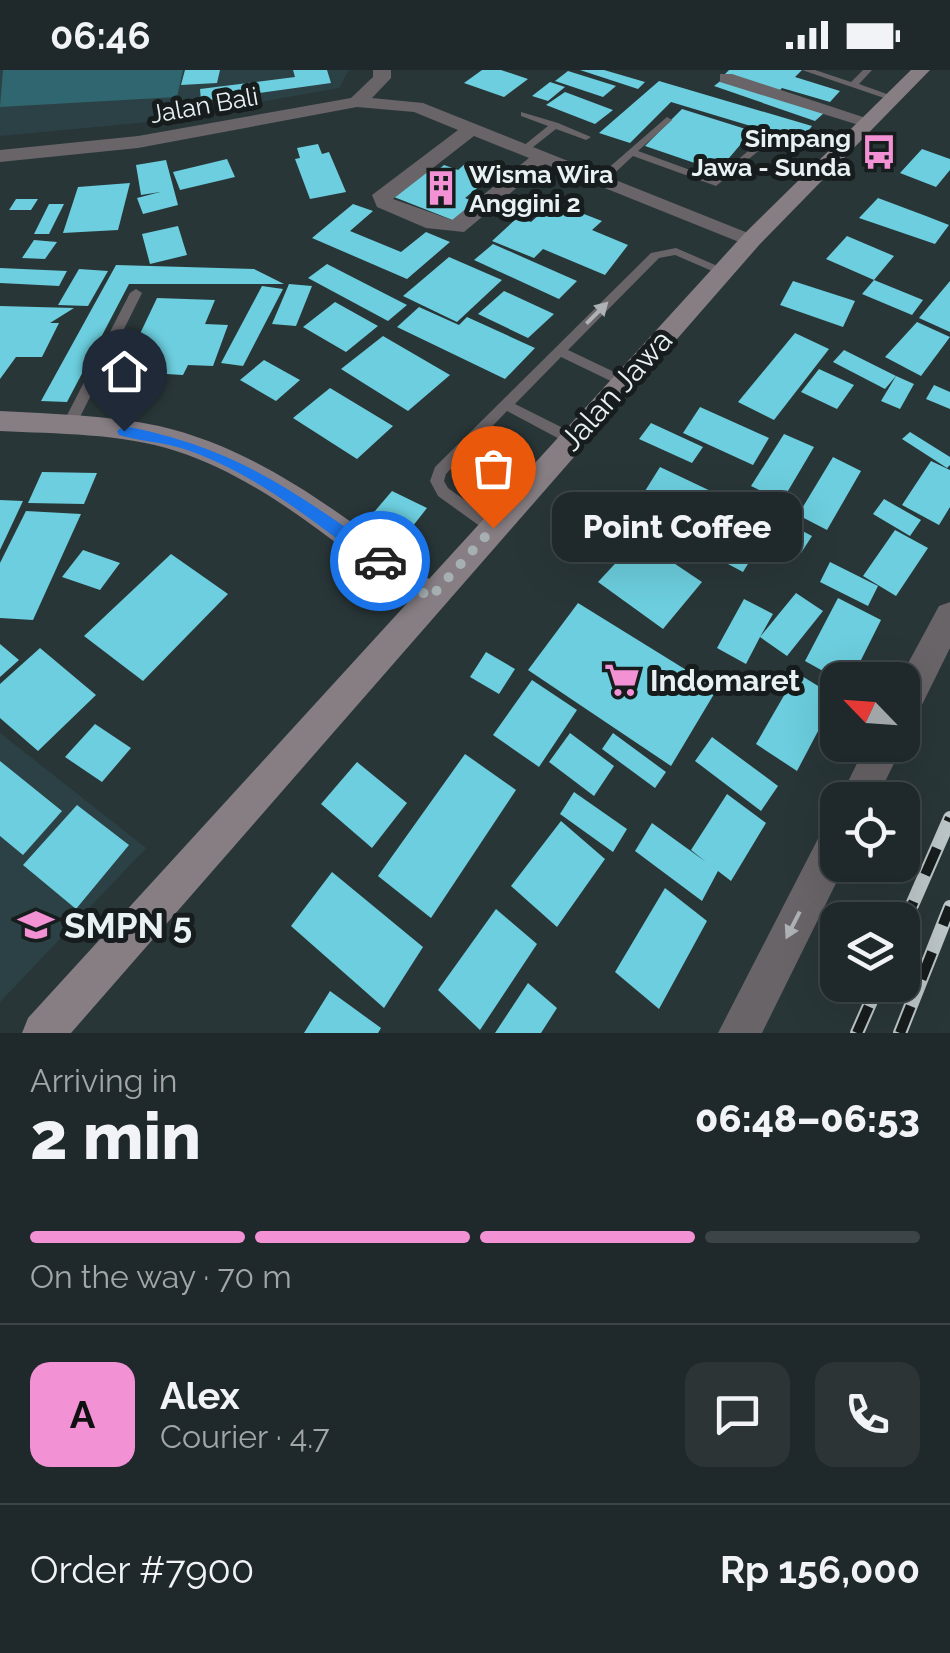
<!DOCTYPE html>
<meta charset="utf-8">
<style>
body{margin:0;font-family:Raleway,sans-serif;background:#2c3436;color:#f1f3f6;height:100vh;display:flex;flex-direction:column;font-size:38px;white-space:nowrap}
*{box-sizing:border-box;margin:0}
p{font-size:32px;color:#a1a6a8}
.icon{flex:none;width:55px;height:55px;fill:none;stroke:currentColor;stroke-width:2;stroke-linecap:round;stroke-linejoin:round}
.map{position:relative;height:963px;overflow:hidden}
.details{display:flex;flex-direction:column;background:#1f282a;flex:1}
.details>*{flex:none}
.needle{width:65px;rotate:295deg}
.controls{position:absolute;left:820px;top:592px;display:grid;gap:20px}
.controls a{display:grid;place-items:center;width:100px;height:100px;border-radius:20px;background:#1f282a;box-shadow:0 10px 40px #0002,0 0 0 2px #3c4447;font-size:50px}
.pin{position:absolute;display:grid;place-items:center;width:85px;height:85px;color:#fff;margin:-102px -42px;border-radius:50% 50% 50% 0;rotate:-45deg;box-shadow:0 0 10px #0007}
.pin .icon{rotate:45deg}
.courier{position:absolute;display:grid;place-items:center;width:100px;height:100px;margin:-50px;border:8px solid #1a73e8;border-radius:50%;background:#fff;color:#222;box-shadow:0 2px 12px #0007}
.bubble{position:absolute;height:70px;border-radius:20px;background:#1f282a;box-shadow:0 10px 40px #0002,0 0 0 2px #3c4447;font-size:32px;font-weight:800;line-height:70px;text-align:center}
.summary em{font-style:normal;font-weight:800}
.summary div{display:flex;flex-direction:column-reverse}
.summary{display:flex;align-items:center;justify-content:space-between;height:170px;padding:0 30px}
h1{font-size:65px;font-weight:800;line-height:75px}
.bar{display:grid;grid-template-columns:repeat(4,1fr);gap:15px 10px;align-content:center;height:120px;padding:0 30px}
.bar i{height:12px;border-radius:8px;background:#3c4447}
.bar .current{background:#f391d5}
.bar p{grid-column:span 4}
.line{display:flex;align-items:center;gap:25px;padding:0 30px;border-top:2px solid #3c4447}
.line div{flex:1}
.round{display:grid;place-items:center;flex:none;width:105px;height:105px;border-radius:20px;background:#2c3436}
.status{display:flex;justify-content:space-between;align-items:center;height:70px;padding:0 50px;background:#1f282a;direction:ltr}
.status svg{height:28px;fill:currentColor}
.map>svg:first-child{display:block}
</style>
<div class="status"><b>06:46</b><svg viewBox="0 0 49 12"><path d="M0 12V9h3v3zM5 12V6h3v6zM10 12V3h3v9zM15 12V0h3v12zM26 1h20v11H26zM47 4h2v5h-2z"/></svg></div>
<div class="map">
<svg width="950" height="963" viewBox="0 0 950 963">
<rect width="100%" height="100%" fill="#293638"/>
<g fill="#2c4145">
<path d="M0,0H349L339,18L139,53L0,66Z"/>
<path d="M0,663L146,778L0,932Z"/>
</g>
<path fill="#30666f" d="M3,0H183L177,27L0,37Z"/>
<g fill="#6ccede">
<path d="M185,0H220L217,13L181,15Z"/>
<path d="M293,0H327L331,13L201,31L200,19L295,7Z"/>
<path d="M482,0H501L528,9L504,27L464,13Z"/>
<path d="M580,0H604L645,12L638,19Z"/>
<path d="M729,0H802L795,7L840,21L830,32L782,18L777,23L723,6Z"/>
<path d="M568,1L616,16L603,27L555,11Z"/>
<path d="M723,9L824,43L815,51L714,16Z"/>
<path d="M659,11L812,56L801,71L671,32L630,73L599,63Z"/>
<path d="M550,12L565,17L548,31L532,26Z"/>
<path d="M565,22L613,40L595,54L546,35Z"/>
<path d="M682,39L752,61L718,101L645,76Z"/>
<path d="M318,74L322,84L329,82L346,122L310,129L295,89L300,88L297,78Z"/>
<path d="M922,79L950,89V100L936,117L900,103Z"/>
<path d="M227,89L235,107L180,120L173,102Z"/>
<path d="M166,90L178,135L143,144L137,128L160,122L141,125L136,95Z"/>
<path d="M466,93L482,99L475,104L488,109L465,128L477,133L455,151L394,127L427,101L433,104L444,95L458,100Z"/>
<path d="M130,113L118,160L63,163L78,117Z"/>
<path d="M878,128L926,146L949,155L935,174L859,148Z"/>
<path d="M16,129H38L31,140H9Z"/>
<path d="M553,132L602,151L592,160L628,175L605,205L543,179L534,188L492,171L518,147L531,152Z"/>
<path d="M49,134H64L49,164H34Z"/>
<path d="M353,134L373,141L350,161L401,182L426,162L450,172L407,209L312,168Z"/>
<path d="M178,156L187,185L150,194L142,164Z"/>
<path d="M847,166L894,186L874,210L826,189Z"/>
<path d="M34,170L57,172L45,189L22,188Z"/>
<path d="M493,174L577,211L559,229L474,190Z"/>
<path d="M449,187L502,210L457,252L403,226Z"/>
<path d="M327,194L407,235L388,251L308,208Z"/>
<path d="M116,195L254,199L284,214H129L67,332L41,331Z"/>
<path d="M0,198L67,201L59,216L0,213Z"/>
<path d="M79,199L108,201L88,236L58,235Z"/>
<path d="M874,210L923,230L912,245L862,224Z"/>
<path d="M793,211L855,231L843,257L780,235Z"/>
<path d="M950,211V262L919,248Z"/>
<path d="M289,214L312,216L296,256L272,254Z"/>
<path d="M262,216L283,219L243,296L221,293Z"/>
<path d="M504,221L554,244L528,268L478,244Z"/>
<path d="M157,228L215,230L205,254L228,255L213,296L188,295L183,305L150,303L156,290L128,289Z"/>
<path d="M335,232L378,256L346,282L303,257Z"/>
<path d="M0,236L74,238L50,253H59L42,287H16L0,309Z"/>
<path d="M419,237L459,255L467,247L535,278L505,309L397,257Z"/>
<path d="M917,252L950,267L921,306L885,287Z"/>
<path d="M795,263L829,279L774,350L738,332Z"/>
<path d="M383,266L450,305L408,341L341,299Z"/>
<path d="M844,280L896,306L885,319L833,292Z"/>
<path d="M264,290L300,310L276,331L240,310Z"/>
<path d="M819,299L854,315L837,339L801,322Z"/>
<path d="M896,306L914,314L900,339L881,331Z"/>
<path d="M934,315L950,322V339L926,329Z"/>
<path d="M330,318L393,356L357,389L293,348Z"/>
<path d="M700,337L769,368L753,395L683,363Z"/>
<path d="M651,353L703,377L692,393L639,369Z"/>
<path d="M910,362L950,387V395L947,398L902,369Z"/>
<path d="M784,364L814,377L782,431L751,416Z"/>
<path d="M833,387L861,401L827,460L798,445Z"/>
<path d="M931,391L950,400V437L939,455L902,435Z"/>
<path d="M660,397L736,433L718,466L640,429Z"/>
<path d="M42,402L97,403L84,434L28,433Z"/>
<path d="M392,421L427,438L405,466L369,448Z"/>
<path d="M884,429L921,450L910,466L873,444Z"/>
<path d="M0,430L23,431L0,480Z"/>
<path d="M757,437L812,466L801,483L747,454Z"/>
<path d="M26,441L81,444L33,550L0,548V493Z"/>
<path d="M895,460L928,478L896,526L863,506Z"/>
<path d="M724,468L754,484L743,502L713,486Z"/>
<path d="M638,469L702,512L663,559L598,512Z"/>
<path d="M83,480L120,493L100,520L62,507Z"/>
<path d="M171,484L228,524L143,611L84,566Z"/>
<path d="M830,492L878,516L868,536L820,512Z"/>
<path d="M796,523L823,541L787,586L760,567L746,594L717,578L744,529L773,544L760,567Z"/>
<path d="M838,528L881,550L851,610H839L805,591Z"/>
<path d="M578,533L717,619L671,696L528,600Z"/>
<path d="M0,574L19,590L0,607Z"/>
<path d="M40,578L96,625L38,681L0,648V614Z"/>
<path d="M486,582L515,599L499,624L470,607Z"/>
<path d="M797,603L836,627L797,701L756,674Z"/>
<path d="M532,610L577,640L539,697L493,665Z"/>
<path d="M95,654L131,678L102,712L65,687Z"/>
<path d="M570,663L614,696L594,726L549,692Z"/>
<path d="M613,663L666,702L655,718L602,679Z"/>
<path d="M712,667L778,716L761,741L695,691Z"/>
<path d="M465,684L516,720L431,848L378,806Z"/>
<path d="M0,691L62,741L23,785L0,766Z"/>
<path d="M357,692L407,733L372,778L321,734Z"/>
<path d="M574,722L627,759L613,782L560,744Z"/>
<path d="M727,724L766,753L731,811L718,801L702,831L635,781L652,753L706,792L691,780Z"/>
<path d="M77,735L129,775L76,839L23,795Z"/>
<path d="M561,751L605,789L557,857L511,816Z"/>
<path d="M332,802L423,877L384,938L291,856Z"/>
<path d="M665,818L707,851L659,939L615,902Z"/>
<path d="M496,839L537,874L480,960L438,920Z"/>
<path d="M528,913L557,938L541,963H495Z"/>
<path d="M330,921L381,958L378,963H304Z"/>
</g>
<g fill="none" stroke-linecap="round" stroke-linejoin="round">
<g fill="#696467" fill-rule="evenodd">
<path d="M802,0H815L851,12L863,0H872L859,14L898,28L890,30Z"/>
<path d="M521,42L558,53L591,67L586,70L556,59L528,81H522V77L548,56L521,46Z"/>
<path d="M667,47L672,50L670,52L638,81L715,109L754,76L762,78L716,116L633,86L606,111H598V107Z"/>
<path d="M676,178L729,201L723,205L719,204L675,185L659,188L568,280L629,309V315H619L561,287L515,334L577,365L579,369L577,373H567L507,341L446,404L444,411L448,418L498,454L500,458L498,462H488L438,426L430,411L435,397L651,183Z"/>
<path d="M136,219L142,223L74,359H64L62,355L130,223Z"/>
</g>
<g fill="#696467" fill-rule="evenodd">
<path d="M373,0H391V8L372,28L423,33L763,169L752,176L744,174L545,94L464,162L426,158L377,137L372,125L458,60L414,42L357,37L138,78L0,92V80L138,66L351,28L373,7ZM474,66L529,88L452,150L393,129Z"/>
<path d="M720,4H732L878,52L862,56L720,12Z"/>
<path d="M950,532V578L914,651L902,655L899,610L939,536Z"/>
<path d="M866,675H903L876,730H839Z"/>
<path d="M838,749V795H845L762,963H718L825,755Z"/>
</g>
<path fill="#867e83" fill-rule="evenodd" d="M911,0H930L760,174L71,963H22L28,948L410,530C337,475 265,410 176,381C120,363 58,364 0,361V341C53,344 107,345 159,356C263,380 345,448 429,509L744,164Z"/>
<defs>
<g id="rail">
<path d="M902,858L950,748"/>
<path d="M857,963L878,915"/>
<path d="M900,963L950,837"/>
</g>
</defs>
<use href="#rail" stroke="#bcc5c7" stroke-width="14"/>
<use href="#rail" stroke="#171c1d" stroke-width="10" stroke-dasharray="29" stroke-linecap="butt"/>
</g>
<defs><path id="oneway-solid" d="M-6-.8H1V-3.2L6.5 0L1 3.2V.8H-6Z" transform="scale(2.5)"/></defs>
<g fill="#afb2b4">
<use href="#oneway-solid" transform="translate(597 243) rotate(-45)"/>
<use href="#oneway-solid" transform="translate(793 855) rotate(117)"/>
</g>
<path fill="#1a73e8" d="M124,356C237,378 294,421 386,486V496H374C313,452 254,401 181,378C161,372 139,371 119,365L117,361Z"/>
<g fill="none" stroke-linecap="round" stroke-linejoin="round">
<path stroke="#a6b0b2" stroke-width="10" stroke-dasharray="0 18" d="M380,491L430,528L493,458"/>
</g>
<defs>
<symbol id="bus-bare" viewBox="-9 -9 18 18"><path d="M-5-6H5V4H4V6H2V4H-2V6H-4V4H-5ZM-3.5-4V0h7V-4ZM-3.5 1.2v1.5H-2V1.2ZM2 1.2v1.5H3.5V1.2Z" fill="#f391d5" stroke="#171c1d" stroke-width="2.5" paint-order="stroke"/></symbol>
<symbol id="building-bare" viewBox="-9 -9 18 18"><path d="M-4-6H4V6H1V3H-1V6H-4ZM-2.5-4.3h1.7v1.8h-1.7ZM.8-4.3h1.7v1.8H.8ZM-2.5-1h1.7V.8h-1.7ZM.8-1h1.7V.8H.8Z" fill="#f391d5" stroke="#171c1d" stroke-width="2.5" paint-order="stroke"/></symbol>
<symbol id="supermarket-bare" viewBox="-9 -9 18 18"><path d="M-6-5.5h2.5l.6 2H6L4.5 2H-2.5L-4.4-4H-6ZM-1.5 3.2a1.3 1.3 0 1 0 .1 0ZM3 3.2a1.3 1.3 0 1 0 .1 0Z" fill="#f391d5" stroke="#171c1d" stroke-width="2.5" paint-order="stroke"/></symbol>
<symbol id="school-bare" viewBox="-9 -9 18 18"><path d="M0-5L7-2L0 1L-7-2ZM-4 1L0 2.5L4 1V4Q0 6-4 4Z" fill="#f391d5" stroke="#171c1d" stroke-width="2.5" paint-order="stroke"/></symbol>
</defs>
<g fill-rule="evenodd">
<use href="#bus-bare" x="854" y="57" width="50" height="50"/>
<use href="#building-bare" x="416" y="93" width="50" height="50"/>
<use href="#supermarket-bare" x="597" y="585" width="50" height="50"/>
<use href="#school-bare" x="11" y="830" width="50" height="50"/>
</g>
<g text-anchor="middle" dominant-baseline="central" stroke-width="10" stroke-linejoin="round" paint-order="stroke">
<g font-size="25" fill="#e9f1f3" stroke="#171c1d">
<text transform="translate(204 35) rotate(-10)">Jalan Bali</text>
</g>
<g font-size="25" font-weight="bold" fill="#e9f1f3" stroke="#171c1d" text-anchor="end">
<text x="851" y="68">Simpang<tspan x="851" dy="29">Jawa - Sunda</tspan></text>
<text x="469" y="104" text-anchor="start">Wisma Wira<tspan x="469" dy="29">Anggini 2</tspan></text>
</g>
<g font-size="30" fill="#e9f1f3" stroke="#171c1d">
<text transform="translate(616 320) rotate(-48)">Jalan Jawa</text>
</g>
<g font-size="30" font-weight="bold" fill="#e9f1f3" stroke="#171c1d" text-anchor="start">
<text x="650" y="610">Indomaret</text>
</g>
<g font-size="35" font-weight="bold" fill="#e9f1f3" stroke="#171c1d" text-anchor="start">
<text x="64" y="855">SMPN 5</text>
</g>
</g>
</svg>
<div class="controls">
<a><svg class="needle" viewBox="-14 -14 28 28"><path d="M0-13l5 13h-10z" fill="#e53935"/><path d="M0 13l5-13h-10z" fill="#a1a6a8"/></svg></a>
<a><svg class="icon" aria-label="locate" viewBox="0 0 24 24"><circle cx="12" cy="12" r="6"/><path d="M12 2v4M12 18v4M2 12h4M18 12h4"/></svg></a>
<a><svg class="icon" aria-label="layers" viewBox="0 0 24 24"><path d="M12 4l9 5-9 5-9-5zM3 14l9 5 9-5"/></svg></a>
</div>
<div class="pin" style="left:493px;top:458px;background:#ea580c"><svg class="icon" aria-label="bag" viewBox="0 0 24 24"><path d="M5 8h14l-1 12H6zM9 8a3 3 0 0 1 6 0"/></svg></div>
<div class="pin" style="left:124px;top:361px;background:#1f2937"><svg class="icon" aria-label="home" viewBox="0 0 24 24"><path d="M3 11l9-7 9 7M6 9v11h12V9"/></svg></div>
<div class="courier" style="left:380px;top:491px"><svg class="icon" aria-label="car" viewBox="0 0 24 24"><path d="M5 17H2v-5l4-1 3-4h7l3 4 3 1v5h-3M9 17h6M6 11h13"/><circle cx="7" cy="17" r="2"/><circle cx="17" cy="17" r="2"/></svg></div>
<div class="bubble" style="left:552px;top:422px;width:250px">Point Coffee</div>
</div>
<section class="details">
<div class="summary"><div><h1>2 min</h1><p>Arriving in</p></div><em>06:48–06:53</em></div>
<div class="bar"><i class="current"></i><i class="current"></i><i class="current"></i><i></i><p>On the way · 70 m</p></div>
<div class="line" style="height:180px"><b class="round" style="background:#f391d5;color:#111">A</b><div><b>Alex</b><p>Courier · 4.7</p></div><a class="round"><svg class="icon" aria-label="chat" viewBox="0 0 24 24"><path d="M4 5h16v11H9l-5 4z"/></svg></a><a class="round"><svg class="icon" aria-label="phone" viewBox="0 0 24 24"><path d="M5 4h4l2 5-3 2q2 4 5 5l2-3 5 2v4C11 20 4 13 5 4z"/></svg></a></div>
<div class="line" style="height:130px"><div>Order #7900</div><b>Rp 156,000</b></div>
</section>
